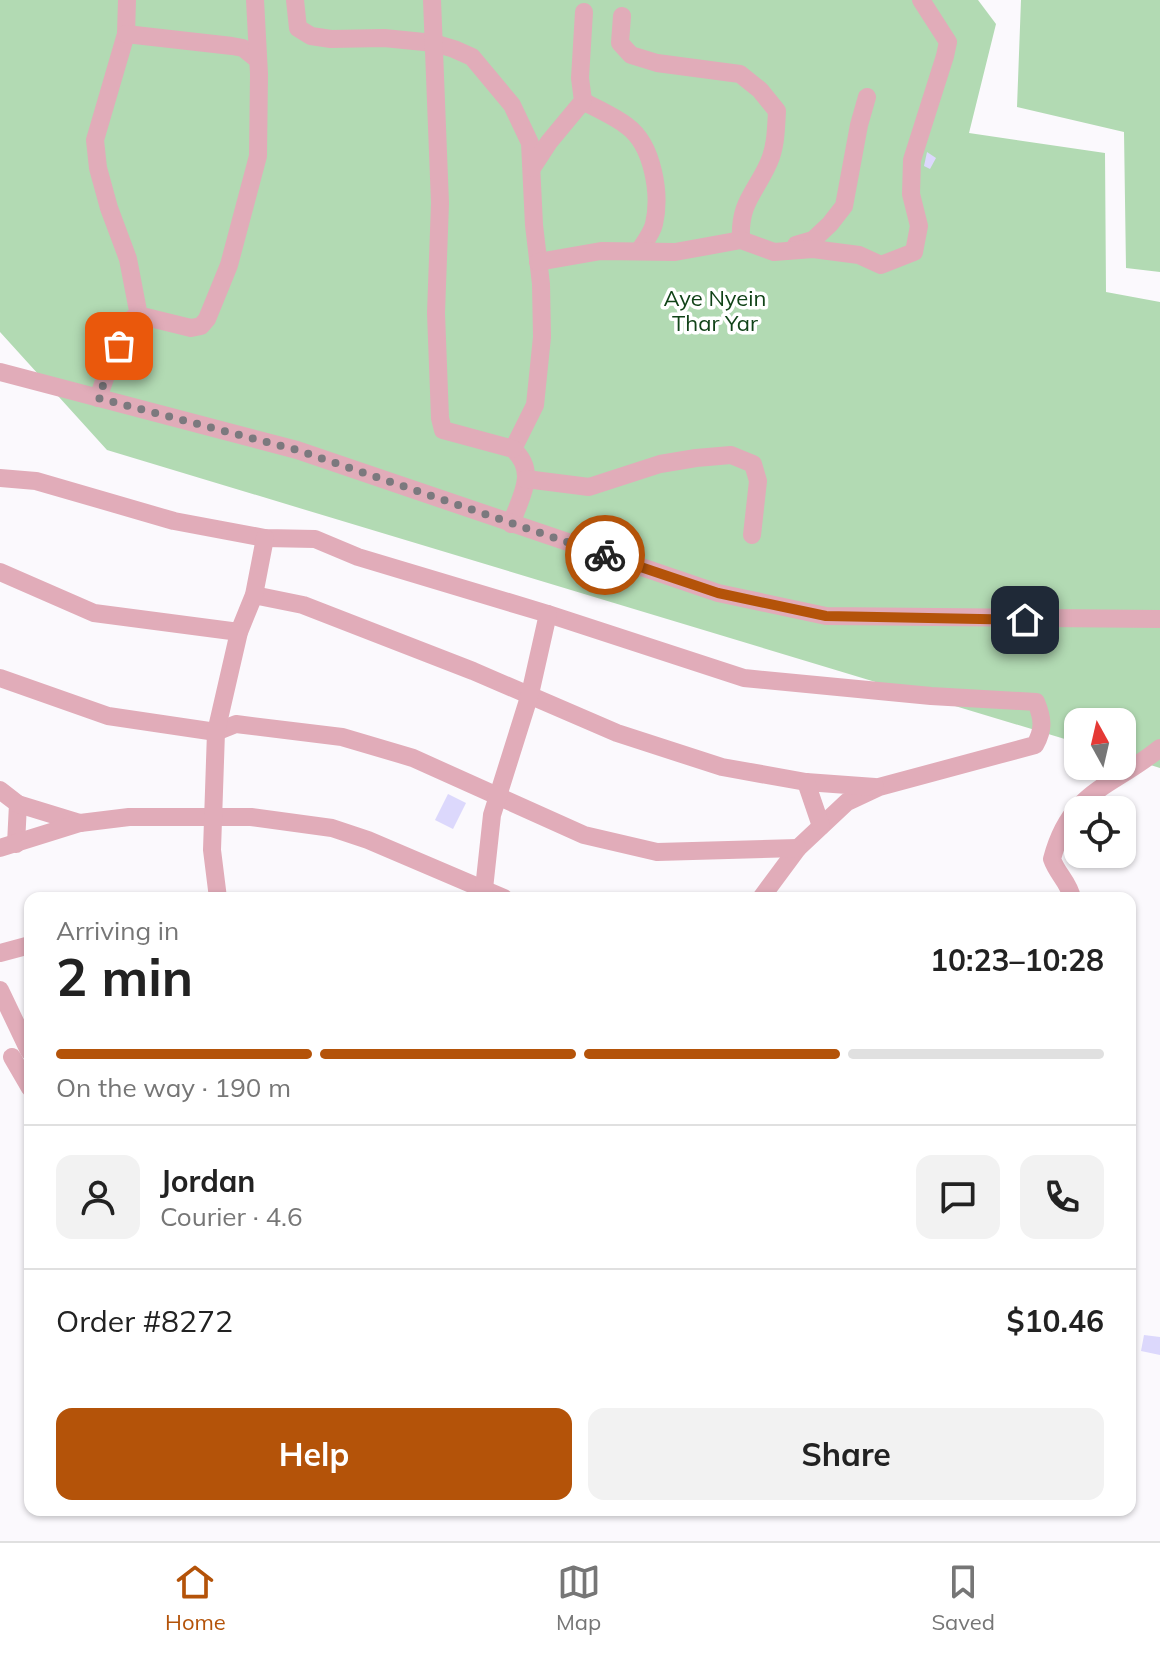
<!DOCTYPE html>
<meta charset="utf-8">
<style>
body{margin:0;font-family:Mulish,sans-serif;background:#f2f2f2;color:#222;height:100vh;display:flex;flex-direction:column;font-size:30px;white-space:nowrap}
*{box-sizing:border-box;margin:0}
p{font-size:26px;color:#767676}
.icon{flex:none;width:44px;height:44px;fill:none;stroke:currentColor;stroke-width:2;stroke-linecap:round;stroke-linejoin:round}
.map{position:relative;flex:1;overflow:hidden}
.panel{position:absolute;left:24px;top:892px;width:1112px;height:624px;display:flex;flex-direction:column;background:#fff;border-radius:16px;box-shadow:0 2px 6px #0004}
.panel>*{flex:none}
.needle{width:52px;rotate:352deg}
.controls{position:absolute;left:1064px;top:708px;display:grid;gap:16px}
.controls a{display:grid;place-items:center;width:72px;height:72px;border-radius:16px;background:#fff;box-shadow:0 2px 6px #0004;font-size:40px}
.pin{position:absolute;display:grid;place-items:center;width:68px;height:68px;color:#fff;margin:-34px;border-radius:16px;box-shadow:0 4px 12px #0006}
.courier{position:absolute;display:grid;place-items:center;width:80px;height:80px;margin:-40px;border:6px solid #b45309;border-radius:50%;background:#fff;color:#222;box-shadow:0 2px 10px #0007}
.head em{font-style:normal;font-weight:700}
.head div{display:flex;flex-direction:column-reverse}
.head{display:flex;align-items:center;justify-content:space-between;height:136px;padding:0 32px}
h1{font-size:52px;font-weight:700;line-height:60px}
.bar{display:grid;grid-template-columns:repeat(4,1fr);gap:12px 8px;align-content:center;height:96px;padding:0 32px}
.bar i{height:10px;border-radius:6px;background:#e0e0e0}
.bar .on{background:#b45309}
.bar p{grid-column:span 4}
.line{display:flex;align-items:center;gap:20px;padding:0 32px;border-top:2px solid #e0e0e0}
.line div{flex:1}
.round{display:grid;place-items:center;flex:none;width:84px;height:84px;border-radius:16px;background:#f2f2f2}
.action{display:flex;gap:16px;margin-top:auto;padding:16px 32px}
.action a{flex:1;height:92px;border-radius:16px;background:#b45309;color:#fff;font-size:32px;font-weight:700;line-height:92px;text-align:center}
.action a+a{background:#f2f2f2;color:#222}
.tab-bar{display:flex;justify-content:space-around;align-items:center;height:112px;border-top:2px solid #e0e0e0;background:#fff;font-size:22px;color:#767676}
.tab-bar a{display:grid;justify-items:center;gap:4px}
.tab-bar .on{color:#b45309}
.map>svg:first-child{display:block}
</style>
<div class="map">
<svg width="1160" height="1541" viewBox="0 0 1160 1541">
<rect width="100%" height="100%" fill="#fbf9fd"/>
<g fill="#b2dab3">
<path d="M0,0H978L996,24L969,133L1105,153L1106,292L1160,302V768L1122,756V722H1078V743L107,450L0,332Z"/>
<path d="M1021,0H1160V272L1126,268L1124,132L1017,107Z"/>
</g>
<g fill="#dcd8fc">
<path d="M927,152L936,158L930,169L924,166Z"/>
<path d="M448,794L466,803L453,829L435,820Z"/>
<path d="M1144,1335L1160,1337V1355L1141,1351Z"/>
</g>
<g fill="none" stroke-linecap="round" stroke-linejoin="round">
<g stroke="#e1acb9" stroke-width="18">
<path d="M127,0L126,34L95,140L98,168L109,208L128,259L139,316"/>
<path d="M295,0L298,28L311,36L331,39L384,38L434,43L454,49L472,57L512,105L530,143L534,225L541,284L542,337L535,405L513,449C538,472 521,496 511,524"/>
<path d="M432,0L440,203L436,313L440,418L443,430L513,449"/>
<path d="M622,16L620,43L631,55L657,63L740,74L760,90L777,111C776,128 776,146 769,162C755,194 739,202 741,240"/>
<path d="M126,34L232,46L243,48L258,60"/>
<path d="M583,101C597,109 614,116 627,126C653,145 661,194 654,224C652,233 644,243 639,251"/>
<path d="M532,168L549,142L583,101L580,78L584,12"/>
<path d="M796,245L813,240L830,224L844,206L859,125L867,97"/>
<path d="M538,262L601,251L675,252L741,240L774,252L813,249L859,255L881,265L914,252L919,226L911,194L912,160L945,56L948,42L921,0"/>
<path d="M0,372L297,450L718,593L826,616L1160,619"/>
<path d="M98,398L109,367L133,318L146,317L191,328L201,326L207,319L229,265L258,156L259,74L255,0"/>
<path d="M0,478L36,481L174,521L265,538L315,539L358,557L548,614L744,678L931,696L1036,702C1043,719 1044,729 1035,745L879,787L847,802L798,848L761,898"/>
<path d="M526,479L589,487L660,464L696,458L731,455L753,464L758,481L752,535"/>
<path d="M0,572L94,613L239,632"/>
<path d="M254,595L303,605L473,671L617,733L722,767L806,782L875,787"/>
<path d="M0,678L108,716L216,732L236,724L342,737L413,758L584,835L657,852L798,848"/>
<path d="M806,782L821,826"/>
<path d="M0,790L18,804L16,844"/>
<path d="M18,804L80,823"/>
<path d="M0,848L80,823L129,817H251L332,828L368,840L504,898"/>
<path d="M218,898L212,850L216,732L239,632L254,595L265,538"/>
<path d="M483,898L492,815L530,694L548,614"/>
<path d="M1072,898C1069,882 1057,874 1052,859C1070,790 1111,788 1160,748"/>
<path d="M0,953L30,945"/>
<path d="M0,990L29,1051"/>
<path d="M12,1057L30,1088"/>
</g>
</g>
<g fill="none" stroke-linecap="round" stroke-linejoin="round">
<path stroke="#7b797e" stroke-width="8" stroke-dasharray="0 14.4" d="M119,346L98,398L297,450L605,555"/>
<path stroke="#b45309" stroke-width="10" d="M605,555L718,593L826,616L1025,620"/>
</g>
<g text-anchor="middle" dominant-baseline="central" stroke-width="7" stroke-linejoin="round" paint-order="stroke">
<g font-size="22" fill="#114318" stroke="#fff">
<text x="715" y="298">Aye Nyein<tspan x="715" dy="25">Thar Yar</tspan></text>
</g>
</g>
</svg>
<div class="controls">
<a><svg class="needle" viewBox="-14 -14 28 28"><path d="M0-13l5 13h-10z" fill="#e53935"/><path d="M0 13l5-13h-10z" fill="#767676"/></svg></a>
<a><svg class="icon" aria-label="locate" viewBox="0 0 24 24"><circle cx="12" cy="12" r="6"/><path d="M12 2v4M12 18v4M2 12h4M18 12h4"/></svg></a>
</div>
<div class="pin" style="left:119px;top:346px;background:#ea580c"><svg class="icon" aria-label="bag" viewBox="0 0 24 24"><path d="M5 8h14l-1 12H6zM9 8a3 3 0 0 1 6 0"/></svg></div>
<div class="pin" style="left:1025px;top:620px;background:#1f2937"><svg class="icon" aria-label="home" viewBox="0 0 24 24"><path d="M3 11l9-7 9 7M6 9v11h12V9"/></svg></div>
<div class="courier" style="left:605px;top:555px"><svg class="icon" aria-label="bike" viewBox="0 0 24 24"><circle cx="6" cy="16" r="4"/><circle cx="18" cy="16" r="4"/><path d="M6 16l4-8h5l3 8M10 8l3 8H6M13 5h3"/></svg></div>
<section class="panel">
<div class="head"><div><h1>2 min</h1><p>Arriving in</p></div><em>10:23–10:28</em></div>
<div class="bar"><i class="on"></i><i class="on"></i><i class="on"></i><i></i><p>On the way · 190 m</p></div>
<div class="line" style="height:144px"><a class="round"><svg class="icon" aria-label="person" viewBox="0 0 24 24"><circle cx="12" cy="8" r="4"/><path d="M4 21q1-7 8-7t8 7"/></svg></a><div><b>Jordan</b><p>Courier · 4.6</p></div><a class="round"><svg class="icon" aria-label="chat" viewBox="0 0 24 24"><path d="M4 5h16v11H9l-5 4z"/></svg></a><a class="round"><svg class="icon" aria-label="phone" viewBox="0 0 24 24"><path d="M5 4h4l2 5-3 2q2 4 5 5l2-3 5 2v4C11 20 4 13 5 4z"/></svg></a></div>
<div class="line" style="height:104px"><div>Order #8272</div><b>$10.46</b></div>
<div class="action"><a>Help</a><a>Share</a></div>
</section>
</div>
<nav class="tab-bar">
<a class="on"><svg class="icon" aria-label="home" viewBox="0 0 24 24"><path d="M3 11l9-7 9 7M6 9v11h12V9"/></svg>Home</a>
<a><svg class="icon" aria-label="map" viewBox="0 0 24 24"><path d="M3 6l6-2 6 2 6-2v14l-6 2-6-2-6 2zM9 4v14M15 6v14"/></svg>Map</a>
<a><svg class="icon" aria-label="saved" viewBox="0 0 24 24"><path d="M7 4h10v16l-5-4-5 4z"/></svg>Saved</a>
</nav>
